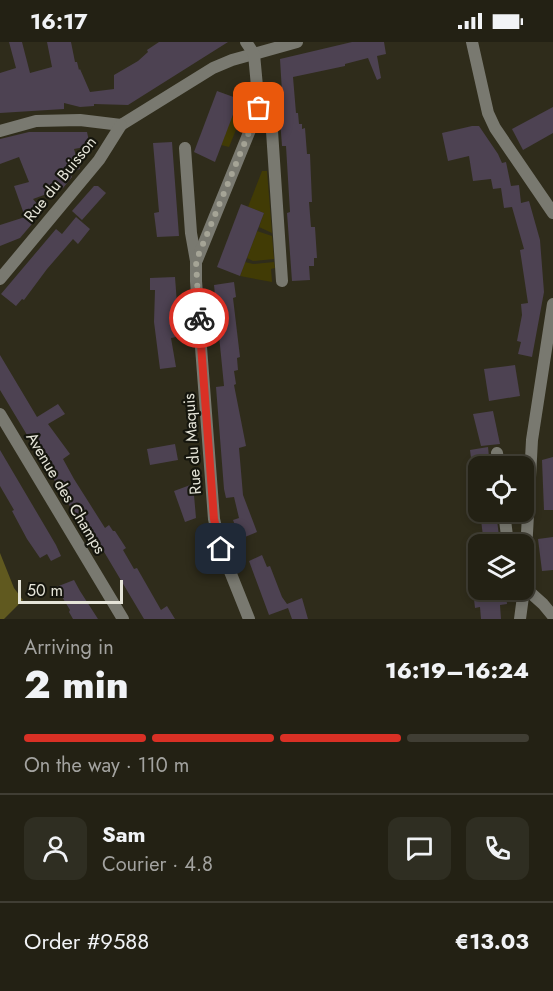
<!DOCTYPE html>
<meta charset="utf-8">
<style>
body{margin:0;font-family:Jost,sans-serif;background:#2f2e22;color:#f1f3f6;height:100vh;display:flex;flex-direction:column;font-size:22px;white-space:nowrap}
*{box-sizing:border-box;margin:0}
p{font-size:20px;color:#a3a3a0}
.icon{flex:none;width:33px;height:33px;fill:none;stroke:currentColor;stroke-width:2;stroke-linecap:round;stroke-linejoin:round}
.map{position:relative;height:577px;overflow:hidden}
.panel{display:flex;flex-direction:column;background:#232114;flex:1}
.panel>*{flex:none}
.controls{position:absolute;left:468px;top:414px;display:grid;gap:12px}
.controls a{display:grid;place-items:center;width:66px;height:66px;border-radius:12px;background:#232114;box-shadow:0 3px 9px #0003,0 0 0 2px #403e34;font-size:30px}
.scale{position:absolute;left:18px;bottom:15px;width:105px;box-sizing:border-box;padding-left:6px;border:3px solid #e5e4d8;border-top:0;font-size:16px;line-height:21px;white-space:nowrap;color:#e5e4d8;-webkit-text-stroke:4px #15150d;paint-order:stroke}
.pin{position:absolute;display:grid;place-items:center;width:51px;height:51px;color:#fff;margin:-26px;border-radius:12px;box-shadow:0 3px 9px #0006}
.courier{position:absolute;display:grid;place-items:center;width:60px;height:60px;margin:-30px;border:4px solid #d93025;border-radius:50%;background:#fff;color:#222;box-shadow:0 2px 8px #0007}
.head em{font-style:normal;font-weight:800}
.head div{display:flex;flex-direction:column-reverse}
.head{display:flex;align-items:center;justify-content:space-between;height:102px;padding:0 24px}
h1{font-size:39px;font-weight:800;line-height:45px}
.bar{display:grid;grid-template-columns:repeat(4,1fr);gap:9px 6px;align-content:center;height:72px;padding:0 24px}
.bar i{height:8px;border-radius:4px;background:#403e34}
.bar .selected{background:#d93025}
.bar p{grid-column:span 4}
.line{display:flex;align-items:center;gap:15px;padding:0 24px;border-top:2px solid #403e34}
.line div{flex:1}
.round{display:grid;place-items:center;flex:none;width:63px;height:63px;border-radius:12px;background:#2f2e22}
.status{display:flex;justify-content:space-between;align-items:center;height:42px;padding:0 30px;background:#232114;direction:ltr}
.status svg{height:16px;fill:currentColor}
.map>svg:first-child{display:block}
</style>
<div class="status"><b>16:17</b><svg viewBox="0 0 49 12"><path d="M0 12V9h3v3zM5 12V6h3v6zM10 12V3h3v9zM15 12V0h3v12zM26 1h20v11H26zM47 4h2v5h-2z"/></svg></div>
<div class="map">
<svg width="553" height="577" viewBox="0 0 553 577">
<rect width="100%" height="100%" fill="#2f2c1b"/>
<g fill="#413b05">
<path d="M232,75L240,78L229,105L221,103Z"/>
<path d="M262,129H267L272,191L259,185L264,171L248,165Z"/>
<path d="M257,189L272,194L274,217L253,219L247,216Z"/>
<path d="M245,220L253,222L274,220L275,226L271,227L272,240L240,234Z"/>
</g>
<path fill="#60591f" d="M0,511L14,546L23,558L4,577H0Z"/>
<g fill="#4d4252">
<path d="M9,0H22L30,31L52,25L47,0H71L75,20H77L79,28L80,27L90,50L114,47V33L138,19L148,10L147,8L159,0H228L128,63L94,62V64L80,65L64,61V67L0,71V31L16,26Z"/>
<path d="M352,0H384L386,12L377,14L381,36L377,38L368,16L345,22V24L293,35L296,71H298L299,82H302V87L305,86L307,112H310L312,160H309L311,185H315L317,216H314V224H309L310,238L292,239L287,171L290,170L286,104H282L278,51L282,50L280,17Z"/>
<path d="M217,49L239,57L215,120L194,110Z"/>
<path d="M553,65V91L523,108L512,87Z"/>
<path d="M472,84H479L498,112L502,121L506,120L511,144L519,143L521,161L529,159L540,198L544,250L532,315L518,312L521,300L517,299L522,273L521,262L528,261L520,208L524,207L512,165L504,166L501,146L493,147L491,137L473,139L469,114L448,119L442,91Z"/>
<path d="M29,90H87L90,104L74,107L80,127L69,130L72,135L63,146L33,157L43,169L20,196L0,204V183L25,175L14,144L29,140L19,115L0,122V97Z"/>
<path d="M172,100L179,194L157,195L154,171L159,170L153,101Z"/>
<path d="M94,144H98L106,151L82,178L72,169Z"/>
<path d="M241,162L264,171L240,234L217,225Z"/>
<path d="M76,175L90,187L78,202L73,197L47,227L24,258L22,257L16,264L1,252L56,187L62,192Z"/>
<path d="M175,235L178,275H174L176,295L171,296L176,325L160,327L154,280L155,248H150V236Z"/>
<path d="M234,240L236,255L233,256L240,315L237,316L238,328L234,329L236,342L234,343L246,404L239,406L243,453L257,490L240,497L233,478L239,476L234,455L226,456L224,447L216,345L224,344L214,243Z"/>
<path d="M0,313L37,375L58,362L65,372L48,382L70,412L63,417L74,437L105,486L109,483L113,489H115L126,506L123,508L134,527L137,526L161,568L167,564L175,577H144L94,493L89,496L0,348Z"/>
<path d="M515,323L520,354L489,359L484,327Z"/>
<path d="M493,369L500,402L481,404L473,372Z"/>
<path d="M175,402L178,418L150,423L147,407Z"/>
<path d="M488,405L490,424H472L470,408Z"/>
<path d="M0,408L56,503L61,514L51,519L47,512L40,516L27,497L12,469L14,468L0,444Z"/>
<path d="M553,415V468H544L542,418Z"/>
<path d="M193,442L196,452L194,453L196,476L185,480L174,449Z"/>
<path d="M480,470H496L500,502H484Z"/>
<path d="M553,495V528L542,529L538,497Z"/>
<path d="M262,513L267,525L270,524L282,555L287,562L302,556L308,577H292L288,566L269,573L249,519Z"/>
<path d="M74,538L80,549L98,577H73L69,570L70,568L56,545Z"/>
<path d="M478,548H495L496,553L506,551L507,562L500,563L501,577H481L480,565L475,566L474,557L479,556Z"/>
</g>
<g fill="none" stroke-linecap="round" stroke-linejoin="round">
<g stroke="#797970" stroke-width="12">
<path d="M472,0L488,71L495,86L553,171"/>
<path d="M259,66L272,89L282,239"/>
<path d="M0,89L36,79L80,78L121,83L213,26L232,18L297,0"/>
<path d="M185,106L191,191L196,219V239L214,477L221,507L249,577"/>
<path d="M197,218L259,66L254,12L246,0"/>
<path d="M0,237L99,118L121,83"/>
<path d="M0,372L123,577"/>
<path d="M497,411L499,424"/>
<path d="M504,470L508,502"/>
<path d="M524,545L543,562L553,574"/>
<path d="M520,577L524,547L532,398L553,262"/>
</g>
</g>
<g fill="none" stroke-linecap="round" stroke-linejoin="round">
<path stroke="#a5a496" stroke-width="6" stroke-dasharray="0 10.8" d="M199,276L196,219L259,66"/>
<path stroke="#d93025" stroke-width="8" d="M199,276L214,477L221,507"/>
</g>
<g text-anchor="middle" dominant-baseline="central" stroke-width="4.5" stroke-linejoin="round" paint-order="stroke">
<g font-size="16" fill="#e5e4d8" stroke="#15150d">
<text transform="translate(60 137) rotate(-51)">Rue du Buisson</text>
<text transform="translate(192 402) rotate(-94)">Rue du Maquis</text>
<text transform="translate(66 451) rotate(59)">Avenue des Champs</text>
</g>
</g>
</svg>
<div class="controls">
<a><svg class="icon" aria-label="locate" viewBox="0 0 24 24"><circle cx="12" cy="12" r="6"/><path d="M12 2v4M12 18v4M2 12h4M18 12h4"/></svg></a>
<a><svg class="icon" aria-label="layers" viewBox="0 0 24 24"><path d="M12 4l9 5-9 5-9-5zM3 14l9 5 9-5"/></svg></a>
</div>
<div class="scale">50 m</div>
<div class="pin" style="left:259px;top:66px;background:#ea580c"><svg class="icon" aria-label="bag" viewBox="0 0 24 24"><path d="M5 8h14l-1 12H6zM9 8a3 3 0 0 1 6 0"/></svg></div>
<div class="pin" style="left:221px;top:507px;background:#1f2937"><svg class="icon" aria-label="home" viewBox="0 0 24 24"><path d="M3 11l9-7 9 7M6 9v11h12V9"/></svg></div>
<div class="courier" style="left:199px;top:276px"><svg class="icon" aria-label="bike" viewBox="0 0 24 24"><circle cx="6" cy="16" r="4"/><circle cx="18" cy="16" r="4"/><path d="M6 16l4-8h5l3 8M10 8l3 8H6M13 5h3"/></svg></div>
</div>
<section class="panel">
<div class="head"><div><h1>2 min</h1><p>Arriving in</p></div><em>16:19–16:24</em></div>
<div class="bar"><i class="selected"></i><i class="selected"></i><i class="selected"></i><i></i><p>On the way · 110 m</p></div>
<div class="line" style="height:108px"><a class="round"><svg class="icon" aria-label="person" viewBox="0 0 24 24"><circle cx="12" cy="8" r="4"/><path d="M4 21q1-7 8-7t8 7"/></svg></a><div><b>Sam</b><p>Courier · 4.8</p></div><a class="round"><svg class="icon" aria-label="chat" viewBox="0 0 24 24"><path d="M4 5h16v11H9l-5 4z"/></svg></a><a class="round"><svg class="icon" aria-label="phone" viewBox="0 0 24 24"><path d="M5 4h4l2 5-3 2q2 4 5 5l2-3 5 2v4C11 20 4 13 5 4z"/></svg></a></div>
<div class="line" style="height:78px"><div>Order #9588</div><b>€13.03</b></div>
</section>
